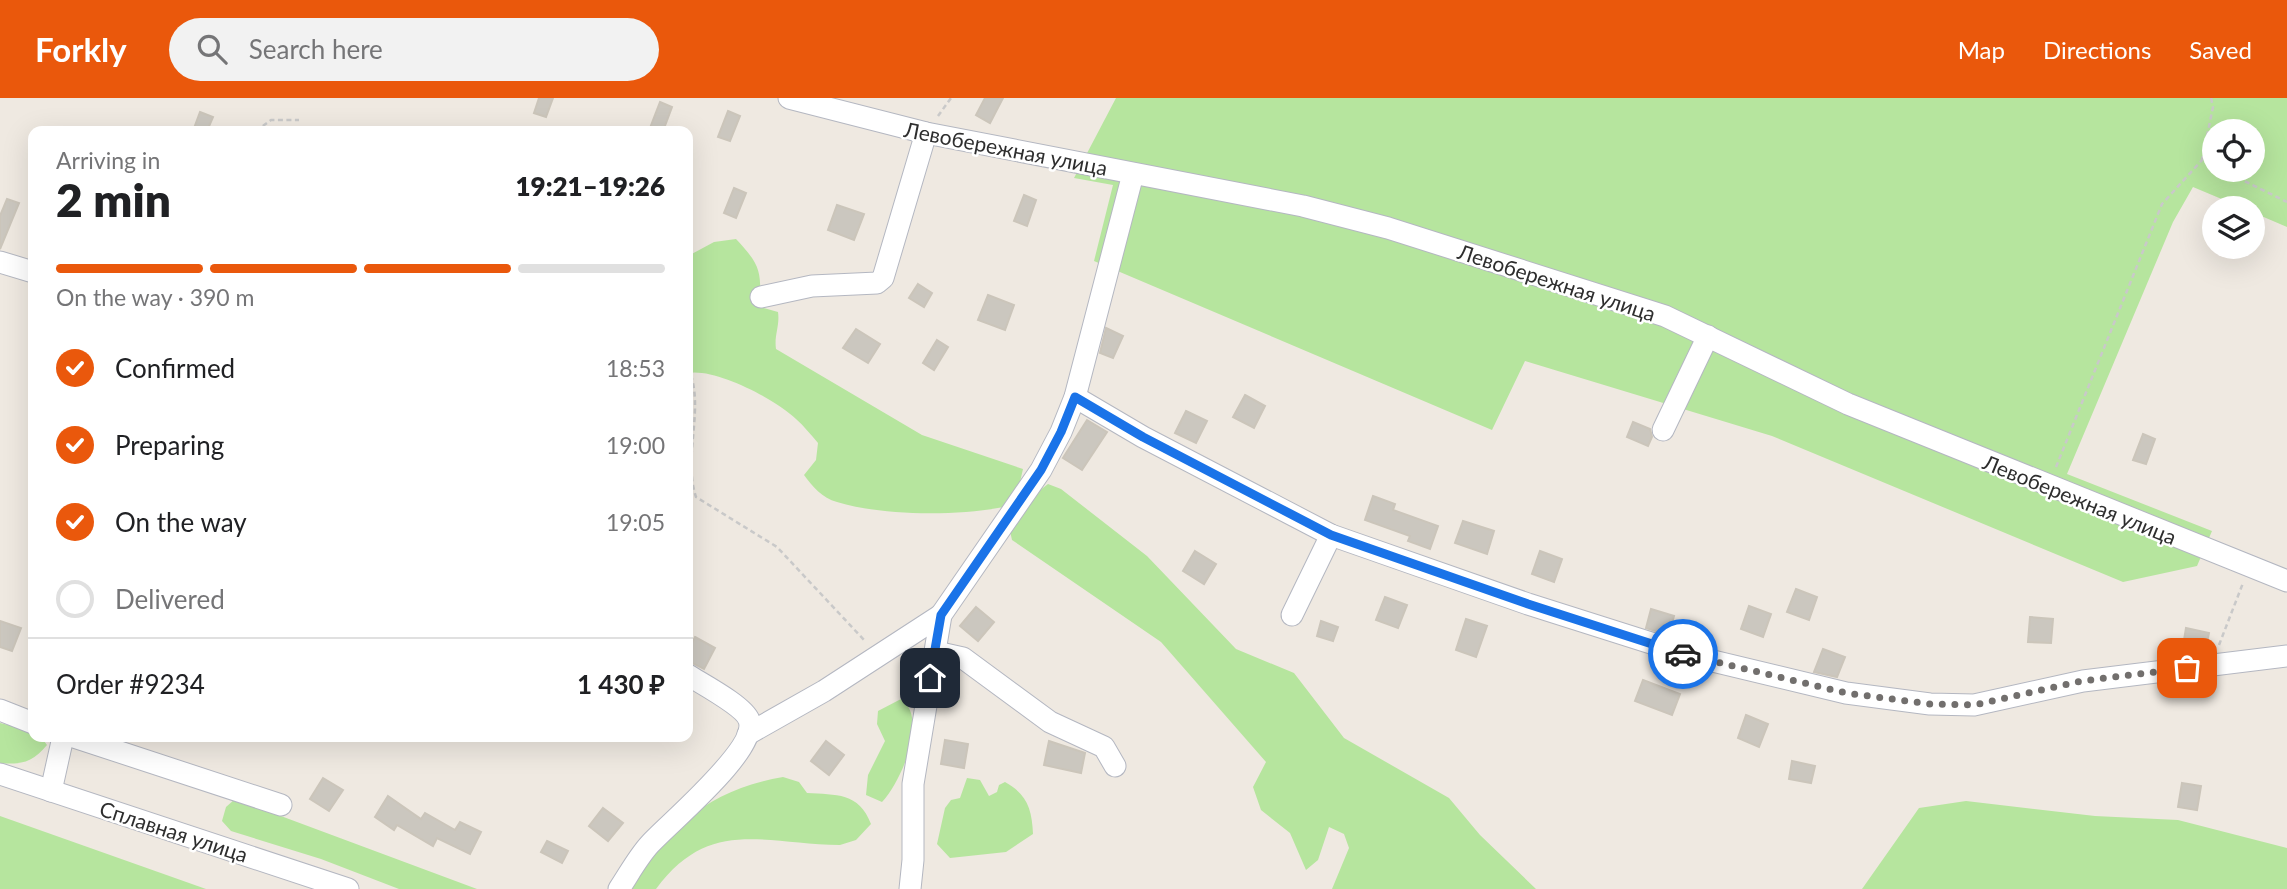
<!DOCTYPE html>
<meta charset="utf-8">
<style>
body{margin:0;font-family:Lato,sans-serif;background:#f2f2f2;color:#202124;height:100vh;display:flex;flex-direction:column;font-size:26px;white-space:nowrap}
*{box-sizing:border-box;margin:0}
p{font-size:23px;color:#757577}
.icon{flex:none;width:38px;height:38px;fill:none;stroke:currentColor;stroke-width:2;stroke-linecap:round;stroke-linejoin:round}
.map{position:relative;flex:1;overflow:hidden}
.drawer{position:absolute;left:28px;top:28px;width:665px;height:616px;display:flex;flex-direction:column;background:#fff;border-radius:14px;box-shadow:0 7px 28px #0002}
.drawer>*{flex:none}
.controls{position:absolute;left:2202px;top:21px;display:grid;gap:14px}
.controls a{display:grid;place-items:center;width:63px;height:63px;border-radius:50%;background:#fff;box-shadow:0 7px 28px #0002;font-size:35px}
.pin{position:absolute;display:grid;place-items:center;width:60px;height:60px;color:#fff;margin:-30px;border-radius:14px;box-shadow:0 4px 10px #0006}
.courier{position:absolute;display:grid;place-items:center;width:70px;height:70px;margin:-35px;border:5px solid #1a73e8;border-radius:50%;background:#fff;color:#222;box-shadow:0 2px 9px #0007}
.head em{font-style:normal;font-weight:800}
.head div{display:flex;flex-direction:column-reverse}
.head{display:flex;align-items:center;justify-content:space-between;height:119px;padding:0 28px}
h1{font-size:46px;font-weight:800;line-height:52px}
.bar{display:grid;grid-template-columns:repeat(4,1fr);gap:10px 7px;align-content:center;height:84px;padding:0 28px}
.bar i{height:9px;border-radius:5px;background:#e0e0e0}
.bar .on{background:#ea580c}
.bar p{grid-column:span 4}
.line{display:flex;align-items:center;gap:18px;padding:0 28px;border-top:2px solid #e0e0e0}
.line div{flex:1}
ol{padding:0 28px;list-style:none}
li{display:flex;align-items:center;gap:21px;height:77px}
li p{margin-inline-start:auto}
li .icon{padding:7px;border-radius:50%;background:#ea580c;color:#fff;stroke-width:4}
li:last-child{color:#757577}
li i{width:38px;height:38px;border:4px solid #e0e0e0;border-radius:50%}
header{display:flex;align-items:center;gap:42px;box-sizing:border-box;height:98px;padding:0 35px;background:#ea580c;color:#fff}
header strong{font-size:33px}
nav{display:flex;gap:38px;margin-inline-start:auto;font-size:24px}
.search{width:490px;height:63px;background:#f2f2f2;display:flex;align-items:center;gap:18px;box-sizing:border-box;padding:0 24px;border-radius:38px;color:#757577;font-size:26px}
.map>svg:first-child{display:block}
</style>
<header>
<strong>Forkly</strong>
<div class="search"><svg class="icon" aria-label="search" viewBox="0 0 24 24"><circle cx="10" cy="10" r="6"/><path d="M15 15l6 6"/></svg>Search here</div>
<nav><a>Map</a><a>Directions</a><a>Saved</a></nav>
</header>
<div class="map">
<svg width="2287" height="791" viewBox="0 0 2287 791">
<rect width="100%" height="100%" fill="#efe9e1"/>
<g fill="#b6e59e" fill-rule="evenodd">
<path d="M1116,0H2287V129L2252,114V110H2243L2193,89L2173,124L2067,376L2212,433L2197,468L2123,484L1772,338L1525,263L1492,332L1094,163L1113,87L1074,80ZM2214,33H2252V72H2214Z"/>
<path d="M736,141C761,168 761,172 760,209L778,214C780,228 774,237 776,251L922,337L1023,371L1019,388L1004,409C957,418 883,418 837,404C822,400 813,389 804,377L816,362L818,345C811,337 804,328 796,321C775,301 716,270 688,275V158L714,144Z"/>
<path d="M1048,386L1061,391L1147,458L1236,551L1294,575L1344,640L1449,700L1480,737L1536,791H1332L1349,750L1344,736L1329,729L1318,762L1306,772L1290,735L1261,712L1253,689L1266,664L1161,544L1012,442L1010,433L1039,393Z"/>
<path d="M901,601C929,620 901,684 882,704L866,697L868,677L885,643L877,626L878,613Z"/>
<path d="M0,625L33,633V639H41L47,647C33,664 22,667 0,665Z"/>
<path d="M783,679L799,684L807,695C836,697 859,694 871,726L856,742L840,747C763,746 709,719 656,791H628C673,729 704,693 783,679Z"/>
<path d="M967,680L980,682L989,698L997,694L999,687L1005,684C1027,696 1032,711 1033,736L1006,754L950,760L937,746L945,710L951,702L960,700Z"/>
<path d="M235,701L477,791H399L321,761L231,733L222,723L226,709Z"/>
<path d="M1966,703L2095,718L2178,722L2287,750V791H1862L1919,710Z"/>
<path d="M0,718L206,791H0Z"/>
</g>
<g fill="#cbc7bf" stroke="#cbc5ba" stroke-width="2">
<path d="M539,0H553L546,19L534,15Z"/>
<path d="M985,0H1003L990,25L976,17Z"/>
<path d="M660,4L672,9L663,33L650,30Z"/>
<path d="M728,13L740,18L730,43L718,39Z"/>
<path d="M200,14L213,19L207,33H193Z"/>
<path d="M734,90L746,95L736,120L724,115Z"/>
<path d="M1024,97L1036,102L1027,128L1014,123Z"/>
<path d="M7,101L19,105L0,151V118Z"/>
<path d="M837,107L864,116L854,142L828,132Z"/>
<path d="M918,186L932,195L924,209L909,200Z"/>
<path d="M988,197L1014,207L1005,232L978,222Z"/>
<path d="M1106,230L1123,238L1113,260L1100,255Z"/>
<path d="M856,231L880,246L868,265L843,250Z"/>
<path d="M937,242L948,249L934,272L923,265Z"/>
<path d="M1245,297L1265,308L1254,330L1233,319Z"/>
<path d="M1186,313L1207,323L1196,345L1175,335Z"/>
<path d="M1087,322L1107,334L1082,372L1063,360Z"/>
<path d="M1633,324L1650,331L1652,339L1648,348L1627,339Z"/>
<path d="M2143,336L2155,341L2146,366L2133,362Z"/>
<path d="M1373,398L1395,406L1393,412L1438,428L1430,451L1408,443L1410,438L1365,422Z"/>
<path d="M1463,423L1494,433L1487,456L1455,445Z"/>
<path d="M1195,453L1216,466L1204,486L1183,473Z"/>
<path d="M1540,453L1562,461L1554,484L1532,476Z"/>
<path d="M1796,491L1817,499L1809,522L1787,514Z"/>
<path d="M1385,499L1407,507L1398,530L1376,522Z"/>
<path d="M1749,508L1771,516L1763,539L1741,531Z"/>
<path d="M976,509L994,524L978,543L960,528Z"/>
<path d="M1651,511L1674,518L1669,537L1646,530Z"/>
<path d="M2030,519L2053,521L2051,545L2028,544Z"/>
<path d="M1466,521L1487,528L1476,559L1456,552Z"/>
<path d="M0,523L21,530L12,553L0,549Z"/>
<path d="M1321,523L1338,529L1333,543L1317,538Z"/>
<path d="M2186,530L2209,535L2205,555L2182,554Z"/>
<path d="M695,539L715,550L704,571L688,563V552Z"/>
<path d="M1823,551L1845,559L1837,579L1814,574Z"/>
<path d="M1643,582L1680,596L1672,617L1635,603Z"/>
<path d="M1746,617L1768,626L1759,649L1738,640Z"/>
<path d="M945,642L968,646L964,670L941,666Z"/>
<path d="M826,643L844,657L829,677L811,663Z"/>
<path d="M1049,643L1085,655L1081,675L1044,667Z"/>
<path d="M1792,663L1815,668L1811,685L1789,681Z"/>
<path d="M323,680L343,692L329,713L310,701Z"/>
<path d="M2182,685L2201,688L2197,712L2178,709Z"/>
<path d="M388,698L421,721L425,715L455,732L460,724L481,734L470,756L437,740L433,748L397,727L394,732L375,719Z"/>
<path d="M603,710L623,725L608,743L589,728Z"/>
<path d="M547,743L568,753L562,765L541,754Z"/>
</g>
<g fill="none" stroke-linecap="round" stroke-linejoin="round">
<defs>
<g id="minor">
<path d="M789,0L926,35L1303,108L1388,130L1665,218L1848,306L2287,483"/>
<path d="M0,164L33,174"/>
<path d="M761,199L812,188L877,185L883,180L926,35"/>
<path d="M1075,299L1143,339L1331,437L1528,506L1692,558L1846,595L1930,606L1974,607L2083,583L2287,558"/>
<path d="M1663,332L1708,238"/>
<path d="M1292,517L1331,437"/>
<path d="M936,554L963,560L1050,624L1104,649L1115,668"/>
<path d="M0,612L33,625"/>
<path d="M748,636L824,593L941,517"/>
<path d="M74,639L281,707"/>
<path d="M0,676L348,791"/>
<path d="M51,693L63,639"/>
<path d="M619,791C629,776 638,759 650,746C670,724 759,651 749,622C744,608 702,586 688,577"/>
<path d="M910,791L913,762V686L941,517L1041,372L1061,334L1075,299L1133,76"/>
</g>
</defs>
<use href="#minor" stroke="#b4b7c1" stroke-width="23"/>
<g stroke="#c9c9c9" stroke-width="2.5" stroke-dasharray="5 3.5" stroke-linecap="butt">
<path d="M2211,0L2213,9L2202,62L2214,68"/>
<path d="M938,18L951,0"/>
<path d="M256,33L271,22H299"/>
<path d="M2222,72L2287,104"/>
<path d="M688,269C706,310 682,357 696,399L777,449L865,543"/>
<path d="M2056,369L2162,106L2202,62"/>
<path d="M2219,547L2243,485"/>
</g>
<use href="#minor" stroke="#fff" stroke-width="21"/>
</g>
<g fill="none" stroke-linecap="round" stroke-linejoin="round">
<path stroke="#726f6d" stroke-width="7" stroke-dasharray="0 12.6" d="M1683,556L1846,595L1930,606L1974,607L2082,583L2187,570"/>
<path stroke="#1a73e8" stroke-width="9" d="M930,580L941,517L1041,372L1061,334L1075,299L1143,339L1331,437L1528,506L1683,556"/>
</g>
<g text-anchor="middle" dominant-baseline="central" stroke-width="5" stroke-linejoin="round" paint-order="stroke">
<g font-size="21" fill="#2e2e2e" stroke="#fff">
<text transform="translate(1006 50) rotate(11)">Левобережная улица</text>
<text transform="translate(1557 184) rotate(18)">Левобережная улица</text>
<text transform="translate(2080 401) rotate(22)">Левобережная улица</text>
<text transform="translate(174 733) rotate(18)">Сплавная улица</text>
</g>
</g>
</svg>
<div class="controls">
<a><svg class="icon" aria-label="locate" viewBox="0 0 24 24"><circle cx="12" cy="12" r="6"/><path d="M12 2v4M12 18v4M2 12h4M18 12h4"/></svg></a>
<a><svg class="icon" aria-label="layers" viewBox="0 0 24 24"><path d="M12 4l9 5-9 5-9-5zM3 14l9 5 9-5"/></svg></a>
</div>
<div class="pin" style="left:2187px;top:570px;background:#ea580c"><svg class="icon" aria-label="bag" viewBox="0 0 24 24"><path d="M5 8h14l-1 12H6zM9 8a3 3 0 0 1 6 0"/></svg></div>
<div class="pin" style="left:930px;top:580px;background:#1f2937"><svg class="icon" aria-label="home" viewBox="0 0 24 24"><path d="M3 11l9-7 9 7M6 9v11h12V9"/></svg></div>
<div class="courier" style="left:1683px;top:556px"><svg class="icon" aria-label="car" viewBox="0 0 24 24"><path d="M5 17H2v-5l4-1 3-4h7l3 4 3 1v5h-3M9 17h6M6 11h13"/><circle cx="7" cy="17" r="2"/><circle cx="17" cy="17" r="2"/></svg></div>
<section class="drawer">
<div class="head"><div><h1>2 min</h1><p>Arriving in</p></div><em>19:21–19:26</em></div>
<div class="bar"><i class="on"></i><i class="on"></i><i class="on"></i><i></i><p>On the way · 390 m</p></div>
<ol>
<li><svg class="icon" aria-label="check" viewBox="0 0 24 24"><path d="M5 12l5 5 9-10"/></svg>Confirmed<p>18:53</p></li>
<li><svg class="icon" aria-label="check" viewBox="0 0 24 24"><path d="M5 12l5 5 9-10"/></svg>Preparing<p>19:00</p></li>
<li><svg class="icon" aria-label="check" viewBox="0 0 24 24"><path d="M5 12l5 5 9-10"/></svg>On the way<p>19:05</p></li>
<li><i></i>Delivered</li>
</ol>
<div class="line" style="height:91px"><div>Order #9234</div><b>1 430 ₽</b></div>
</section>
</div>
